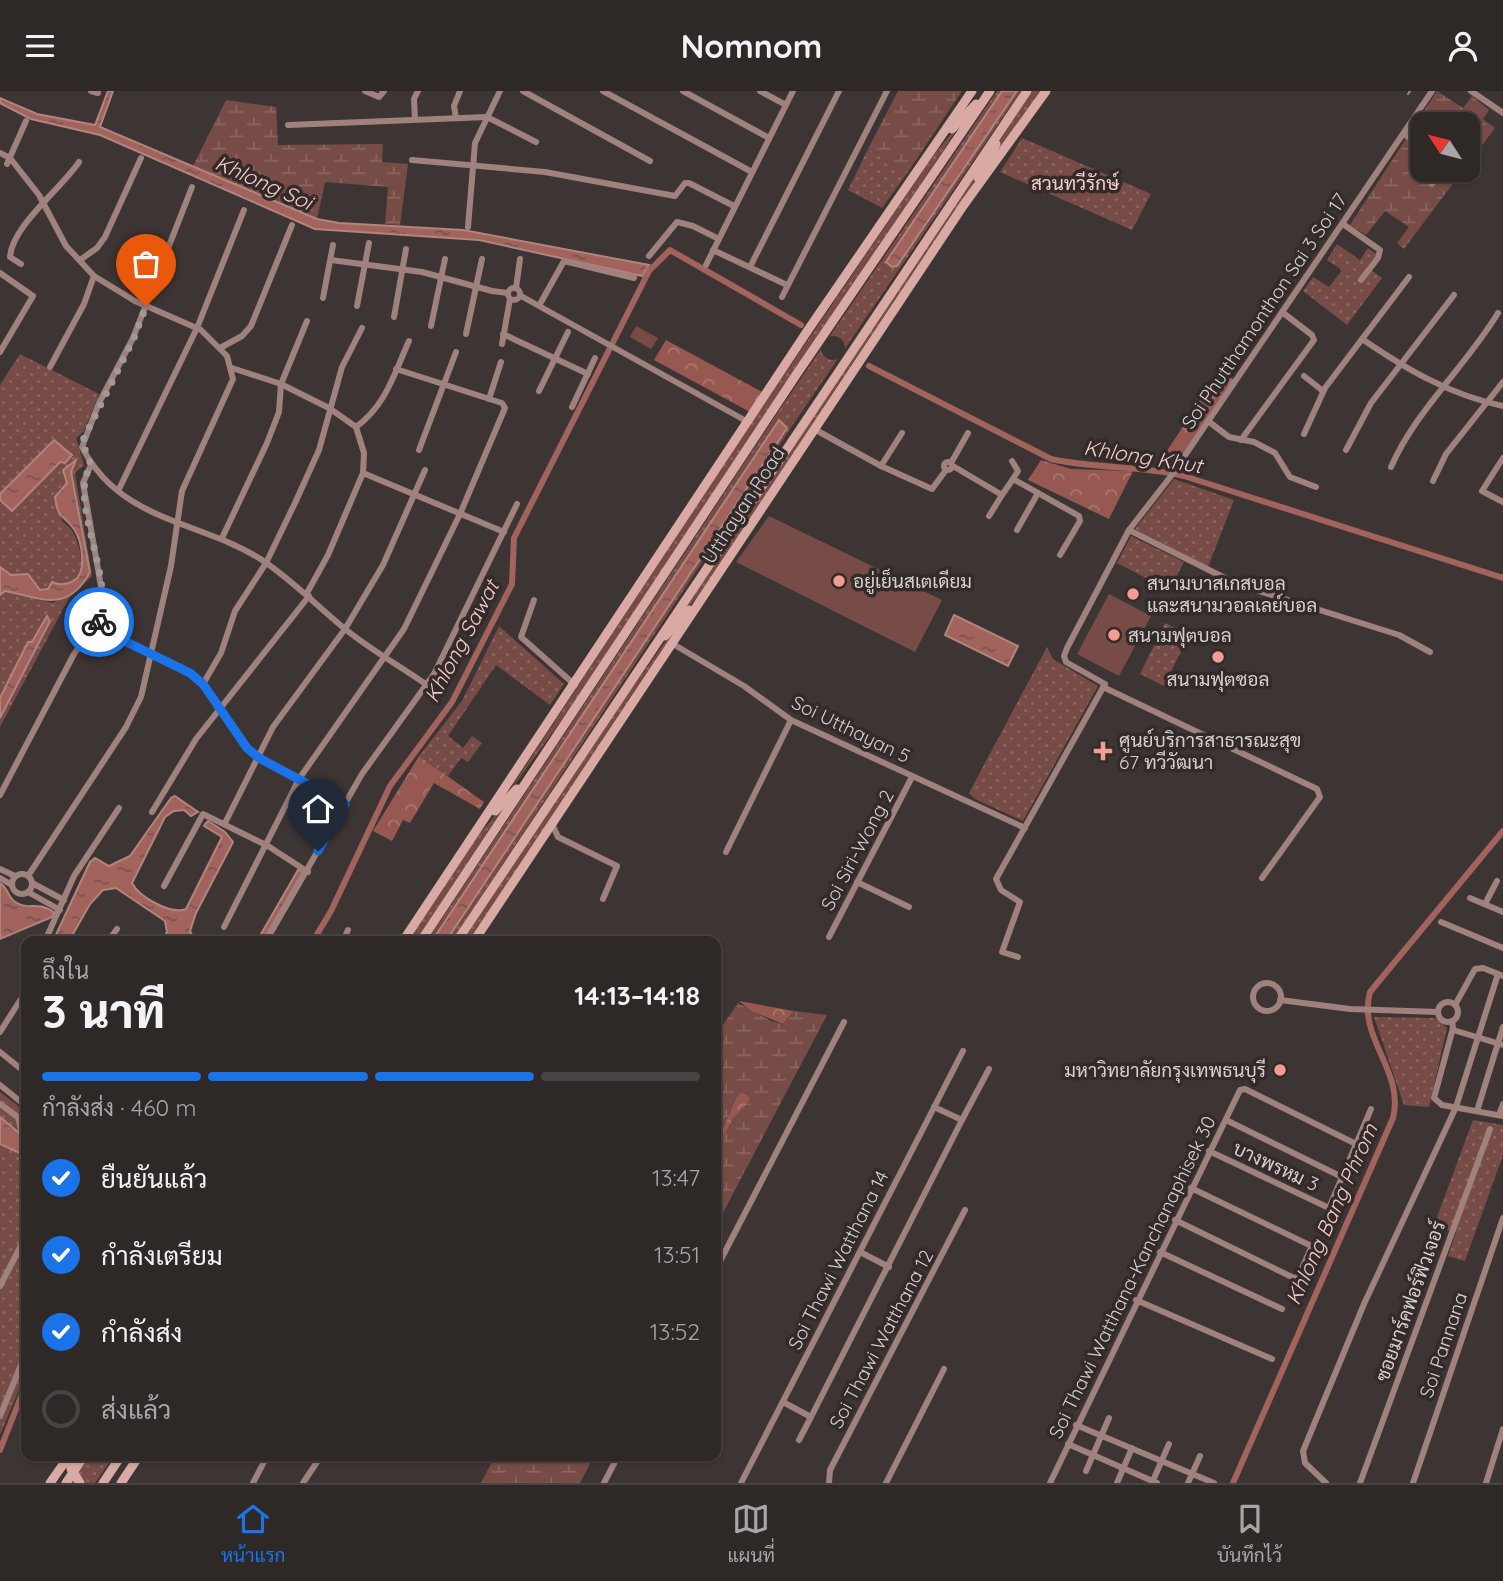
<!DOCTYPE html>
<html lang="th">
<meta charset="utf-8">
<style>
body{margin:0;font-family:Quicksand,Sarabun,sans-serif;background:#36302f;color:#f1f3f6;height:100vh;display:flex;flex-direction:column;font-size:26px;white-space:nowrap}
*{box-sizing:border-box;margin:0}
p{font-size:23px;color:#a7a6a7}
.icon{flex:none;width:38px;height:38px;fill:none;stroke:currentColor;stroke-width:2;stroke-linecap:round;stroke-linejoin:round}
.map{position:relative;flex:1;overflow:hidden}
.panel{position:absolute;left:21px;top:845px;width:700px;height:525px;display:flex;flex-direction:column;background:#2e2827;border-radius:14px;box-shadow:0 2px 5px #0004,0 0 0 2px #494444}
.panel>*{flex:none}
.needle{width:46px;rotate:306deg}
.fabs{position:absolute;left:1410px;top:21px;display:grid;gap:14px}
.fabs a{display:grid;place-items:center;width:70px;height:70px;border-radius:14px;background:#2e2827;box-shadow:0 2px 5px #0004,0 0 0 2px #494444;font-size:35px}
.pin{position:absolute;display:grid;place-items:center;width:60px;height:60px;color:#fff;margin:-72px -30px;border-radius:50% 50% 50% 0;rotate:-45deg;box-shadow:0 0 7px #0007}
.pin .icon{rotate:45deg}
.courier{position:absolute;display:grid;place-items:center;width:70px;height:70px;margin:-35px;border:5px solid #1a73e8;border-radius:50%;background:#fff;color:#222;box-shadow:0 2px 9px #0007}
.overview em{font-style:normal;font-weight:800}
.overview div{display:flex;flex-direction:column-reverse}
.overview{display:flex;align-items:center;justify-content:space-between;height:119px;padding:0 21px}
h1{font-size:46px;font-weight:800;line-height:52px}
.bar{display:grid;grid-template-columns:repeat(4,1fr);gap:10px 7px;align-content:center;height:84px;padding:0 21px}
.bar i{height:9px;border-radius:5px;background:#494444}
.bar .selected{background:#1a73e8}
.bar p{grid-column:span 4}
ol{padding:0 21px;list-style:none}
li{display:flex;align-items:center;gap:21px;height:77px}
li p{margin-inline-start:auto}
li .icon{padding:7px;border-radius:50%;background:#1a73e8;color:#fff;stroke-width:4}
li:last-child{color:#a7a6a7}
li i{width:38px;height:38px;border:4px solid #494444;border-radius:50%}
header{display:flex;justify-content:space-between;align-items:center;height:91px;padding:0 21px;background:#2e2827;font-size:32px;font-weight:800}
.menu{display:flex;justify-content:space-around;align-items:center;height:98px;border-top:2px solid #494444;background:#2e2827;font-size:19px;color:#a7a6a7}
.menu a{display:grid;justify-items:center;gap:4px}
.menu .selected{color:#1a73e8}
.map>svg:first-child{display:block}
</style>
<header><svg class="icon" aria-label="menu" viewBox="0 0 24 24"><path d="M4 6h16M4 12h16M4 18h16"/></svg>Nomnom<svg class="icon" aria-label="person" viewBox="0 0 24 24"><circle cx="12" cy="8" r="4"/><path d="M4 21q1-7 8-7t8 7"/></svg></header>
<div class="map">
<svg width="1503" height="1392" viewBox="0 0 1503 1392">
<defs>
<pattern id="green-dots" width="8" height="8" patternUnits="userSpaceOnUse" patternTransform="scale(1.75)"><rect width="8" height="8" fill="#774c47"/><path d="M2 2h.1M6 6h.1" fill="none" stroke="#896560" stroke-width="1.8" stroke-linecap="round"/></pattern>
<pattern id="forest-crowns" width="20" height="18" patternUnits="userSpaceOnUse" patternTransform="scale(1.75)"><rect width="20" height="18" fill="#965851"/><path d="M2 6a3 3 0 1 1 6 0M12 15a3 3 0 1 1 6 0" fill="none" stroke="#a87771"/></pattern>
<pattern id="wetland-marsh" width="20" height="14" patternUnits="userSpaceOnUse" patternTransform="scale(1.75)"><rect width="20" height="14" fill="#774c47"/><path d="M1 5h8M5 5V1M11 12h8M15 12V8" fill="none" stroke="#896560"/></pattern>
<pattern id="water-ripples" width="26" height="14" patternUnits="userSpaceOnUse" patternTransform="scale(1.75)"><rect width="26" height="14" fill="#a2635c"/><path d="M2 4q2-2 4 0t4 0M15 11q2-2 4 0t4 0" fill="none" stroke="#7b5450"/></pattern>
</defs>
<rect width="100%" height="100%" fill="#3d3534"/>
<g fill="url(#green-dots)">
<path d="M997,0H1002L888,168L897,175L1017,0H1021L792,335L452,850H446L728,426L777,331L432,850H427L776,324Z"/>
<path d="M1032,0H1041L989,73L1000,49Z"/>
<path d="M966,25L575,611L501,712L748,337L935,62Z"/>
<path d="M1022,47L1151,103L1132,139L1000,81Z"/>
<path d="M868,58L908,81L882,117L848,99Z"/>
<path d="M984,71L970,99L707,495L679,527Z"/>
<path d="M1337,153L1360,169L1368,157L1380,166L1371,179L1382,187L1347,234L1303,200L1313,186L1329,196L1342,179L1327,169Z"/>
<path d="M20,263L99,303L84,340L76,347L84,374L75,382L92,485L69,507L0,636V627L50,530L44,531L31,551L28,552L0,607V504L5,500L53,512L90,481L71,381L76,370L63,379L67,392L58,400L62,430C73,438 75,443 79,457C88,488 68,496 40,499L28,483L11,484L0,476V409L12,420L60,370L53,349L0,403V294Z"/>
<path d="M1174,388L1234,409L1208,476L1135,438Z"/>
<path d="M1131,445L1184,471L1173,491H1154L1117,472Z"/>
<path d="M683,532L471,850H462L610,628L667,548Z"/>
<path d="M1165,532L1189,544L1164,595L1140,583Z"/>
<path d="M499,535L564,593L550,614L496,574L448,645L463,657L472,645L482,652L468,671L461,667L448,685L419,665L462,610Z"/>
<path d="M1047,556L1053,568L1098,595L1023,730L975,708L969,702Z"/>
<path d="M504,715L416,850H406L480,742Z"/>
<path d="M1374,926L1435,927L1447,937L1429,1016L1404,1014Z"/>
<path d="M0,1001L26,1021V1282L0,1344Z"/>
<path d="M1473,1029L1503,1034V1064L1465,1170L1448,1165L1456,1141L1433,1137Z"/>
<path d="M89,1365H114L95,1392H71Z"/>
</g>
<g fill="url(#forest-crowns)">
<path d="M666,249L764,302L750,321L654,269Z"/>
<path d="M1220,279L1234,289L1172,378L1157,375Z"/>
<path d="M1041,369L1071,378L1133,380L1109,428L1028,389Z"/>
<path d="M419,665L484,711L480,718L434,692L410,732L403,729L392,750L373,740Z"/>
<path d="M739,910L794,920L783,933L751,920Z"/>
<path d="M742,1001L750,1006L749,1011L733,1028L722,1049L719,1046L737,1005Z"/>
</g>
<g fill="url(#wetland-marsh)" fill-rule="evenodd">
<path d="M898,0H962L908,81L868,58Z"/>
<path d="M1437,0L1463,17L1472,5L1489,19L1483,28L1495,37L1474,65L1468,61V33H1423V79H1463L1404,158L1397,152L1409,136L1385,120L1366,144L1350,134Z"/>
<path d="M226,9L276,16L278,54L383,53L382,71L408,73L400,134L385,133L388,96L325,91L317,128L193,75Z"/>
<path d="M738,912L771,930L783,933L794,920L827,924L716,1135V944ZM742,1001L750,1006L749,1011L733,1028L722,1049L719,1046L737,1005Z"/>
<path d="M495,1365H594L580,1392H481Z"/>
</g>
<g fill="#774c47">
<path d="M636,235L658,247L651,258L630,246Z"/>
<path d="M769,425L942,509L915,561L736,471Z"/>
<path d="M1109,503L1151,525L1119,585L1077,563Z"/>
</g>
<g fill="url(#water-ripples)" stroke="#b1847e" stroke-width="2">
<path d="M108,0H113L100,36L317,128L339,132L463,139L649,174L642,185L479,149L315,138L100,44L31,28L0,12V7L37,23L95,34Z"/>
<path d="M1002,0H1017L897,175L892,176L886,171L888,168Z"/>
<path d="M779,329L787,337L446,850H432Z"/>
<path d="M54,349L72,364L65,372L60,371L12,420L0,409V403Z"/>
<path d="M76,369L71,381L90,481C67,523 42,507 5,500L0,504V476L11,484L28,483L40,499L48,498L52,491C58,494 67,494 73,490C88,482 82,450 74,438C63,423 58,429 55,406L67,392L63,379Z"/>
<path d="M954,524L1018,555L1008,575L945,544Z"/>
<path d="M47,525L50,530L0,627V607L28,551H32Z"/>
<path d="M175,705L198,721L191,725L184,719L174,720L165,726L132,792C139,806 171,824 186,818L222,746L204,735L205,733L208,730L225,741L233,751L196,822L190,840L193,846L201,850H162L167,841L165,830L116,797L103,799L90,813L69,850H53L90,771L95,767L109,775L130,765L171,707Z"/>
<path d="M298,779L303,781L263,850H257Z"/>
<path d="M0,792C9,797 7,807 17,812C31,820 35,809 54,821L52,826L0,848Z"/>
<path d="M0,1026L26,1048V1065L0,1053Z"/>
</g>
<circle fill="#3d3534" cx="833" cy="257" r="12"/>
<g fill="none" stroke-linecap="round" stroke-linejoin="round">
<path stroke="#b1847e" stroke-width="2" d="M1408,3L1410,0"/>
<g stroke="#a2635c" stroke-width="6">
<path d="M869,275L1051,368C1095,378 1140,374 1184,385L1503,487"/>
<path d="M313,850L331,820L390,695L452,611L512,493L514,447L649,180L670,159L801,234"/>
<path d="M0,1359L26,1293"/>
<path d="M1233,1392L1393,1027C1405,980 1357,947 1370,901L1503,740"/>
</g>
<g stroke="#9f817d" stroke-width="6">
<path d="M91,0L98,2"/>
<path d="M365,0L379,6L384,0"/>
<path d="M523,0L650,70"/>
<path d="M603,0L752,81"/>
<path d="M683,0L769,47"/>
<path d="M760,0L786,14"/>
<path d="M1471,0L1503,22"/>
<path d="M456,27L454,15L460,0"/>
<path d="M415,28L414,8L418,0"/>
<path d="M288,34L487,26L536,51"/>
<path d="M1404,43L1423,56"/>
<path d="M0,62L10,67L39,104L66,155L94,185L135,210L201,239L227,265L233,288L182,400L171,475L141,606L126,636L28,785"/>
<path d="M412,69L545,81L675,105L685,92H689L734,115"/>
<path d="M7,73L26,30"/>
<path d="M1432,93L1442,79"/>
<path d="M192,96L133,247L99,312L82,356C121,432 200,429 262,469C292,489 316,514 344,537C369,558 400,575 427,594"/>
<path d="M1343,133L1380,159L1378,167L1361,189"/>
<path d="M468,136L475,52L500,0"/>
<path d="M713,159L787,194"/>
<path d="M649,165L677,131L693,135L719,148"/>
<path d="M80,169L97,157L105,146L141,67"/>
<path d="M331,169L422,181L492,200L508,202"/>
<path d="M21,173L10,166C12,135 61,98 79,71"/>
<path d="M706,174L793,0"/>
<path d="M750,176L839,0"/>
<path d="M0,182L33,205L0,261"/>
<circle cx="514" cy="203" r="6"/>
<path d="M516,197L520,168"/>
<path d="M521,205L748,331"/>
<path d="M782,206L887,0"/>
<path d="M323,207L333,154"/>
<path d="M540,213L564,170L634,187"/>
<path d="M357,215L369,152"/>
<path d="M394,226L406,158"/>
<path d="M431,235L445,168"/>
<path d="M466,243L482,168"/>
<path d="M503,243L588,283"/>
<path d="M1362,248C1406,278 1450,304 1503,315"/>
<path d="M502,253L510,208"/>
<path d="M220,257L242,245L251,235L292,134"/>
<path d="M50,276L84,213L94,185"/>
<path d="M232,277L281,293L329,317L356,336L364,362L363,382L328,464L307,502"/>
<path d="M1304,285L1323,300"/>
<path d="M539,300L568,241"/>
<path d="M489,308L501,271"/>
<path d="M572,316L595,267"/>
<path d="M1208,330L1229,346L1254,351L1275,362L1290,386L1316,396"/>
<path d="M356,336C386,314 394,283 409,250"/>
<path d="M814,338L881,375L932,398L946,379"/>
<path d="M1304,343L1325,297L1409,186"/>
<path d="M1241,349L1314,249L1312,244L1282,221"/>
<path d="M419,359L456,261"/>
<path d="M1346,359L1371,312L1454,204"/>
<path d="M1503,367L1482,400L1503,411"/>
<path d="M1012,370L1018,380L1013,388"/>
<circle cx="948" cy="375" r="4"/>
<path d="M951,372L968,342"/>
<path d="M881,375L902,342"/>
<path d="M953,375L1002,404L1013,388L1079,425L1080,430L1060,464"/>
<path d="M1391,376C1416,319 1466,275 1498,222"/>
<path d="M363,382L504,441"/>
<path d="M1433,390L1446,363L1503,291"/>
<path d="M119,398L197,237L244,119"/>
<path d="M989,425L1002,404"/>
<path d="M1017,439L1038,402"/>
<path d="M1129,439L1237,493L1399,544L1430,561"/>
<path d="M222,447L267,352L279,321L281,293L307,230"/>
<path d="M534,509L521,546L575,594"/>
<path d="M96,536L190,582C219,606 230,643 259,667L345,713"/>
<path d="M673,553L744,595L791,629L1025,737"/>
<path d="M203,593L221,562L235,520L266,472L295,412L319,359L342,276L362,237"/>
<path d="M1103,596L1317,698L1320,706L1262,787"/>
<path d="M0,704L74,563L100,529L103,507L83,392L91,374"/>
<path d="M152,721L196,648L309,505"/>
<path d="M225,732L273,636L345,538L383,474L425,379"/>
<path d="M553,735L558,746L617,775L603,808"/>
<path d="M726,761L791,629"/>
<path d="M0,778L15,785"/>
<circle cx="22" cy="793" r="10"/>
<path d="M0,787L12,794"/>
<path d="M857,791L909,816"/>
<path d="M32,792L64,809"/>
<path d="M164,795L203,723L268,755L308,781"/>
<path d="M28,801L60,819"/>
<path d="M1470,807L1503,821"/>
<path d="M1485,813L1497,790"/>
<path d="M1441,831L1503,857"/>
<path d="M224,836L299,688L404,538L460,423L505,317L502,312L396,278"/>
<path d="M829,846L912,686"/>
<path d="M45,850L74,785L119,717"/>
<path d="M108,850L117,838"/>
<path d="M266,850L362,683L434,583L517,413"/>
<path d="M343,850L348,839"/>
<path d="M1018,866L1002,861L1020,811L1001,799L996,788L1105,593L1066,571L1064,565L1067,557L1129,439L1171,385L1432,0"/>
<circle cx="1267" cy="906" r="14"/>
<path d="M1280,909L1350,918L1438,921"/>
<circle cx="1448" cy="921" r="10"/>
<path d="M1455,914L1475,878L1483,877L1503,885"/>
<path d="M1452,930L1453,937L1434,1007L1442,1014L1503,1025"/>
<path d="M1453,939L1503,954"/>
<path d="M0,941L26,900"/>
<path d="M0,961L26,982"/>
<path d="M0,994L26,1015"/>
<path d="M0,1013L26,1032"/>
<path d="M1477,1020L1503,936"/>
<path d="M1499,1024L1503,1013"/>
<path d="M18,1026L26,1059"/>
<path d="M962,1029L989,978"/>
<path d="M1226,1029L1342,1086"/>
<path d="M1209,1060L1329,1117L1371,1018"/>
<path d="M1191,1097L1326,1162"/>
<path d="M1175,1129L1294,1187L1298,1186L1312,1155"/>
<path d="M860,1161L889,1176"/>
<path d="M1160,1161L1282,1218"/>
<path d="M716,1178L844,931"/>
<path d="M0,1195L26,1145"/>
<path d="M1136,1209L1272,1268"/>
<path d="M783,1311L811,1326L962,1029L934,1016"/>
<path d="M0,1325L26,1262"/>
<path d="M1076,1334L1214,1392"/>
<path d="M799,1349L811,1326"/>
<path d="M1068,1353L1157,1392"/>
<path d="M1086,1380L1109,1327"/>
<path d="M253,1392L267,1365"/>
<path d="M303,1392L321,1365"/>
<path d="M604,1392L618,1365"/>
<path d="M741,1392L963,960"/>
<path d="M829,1392L830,1379L965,1119"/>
<path d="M886,1392L944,1278"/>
<path d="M1050,1392L1240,999L1245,998L1356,1053"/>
<path d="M1117,1392L1132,1357"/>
<path d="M1152,1392L1169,1353"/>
<path d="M1188,1392L1200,1365"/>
<path d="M1326,1392L1305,1372L1303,1360L1364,1213L1456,1016L1498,883"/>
<path d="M1360,1392L1490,1038"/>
<path d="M1413,1392L1503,1127"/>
<path d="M1486,1392L1503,1338"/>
</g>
<g stroke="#d9aaa4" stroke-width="9">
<path d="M952,38L976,13"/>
<path d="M978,87L996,53"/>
<path d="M665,545L689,519"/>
<path d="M495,720L517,698"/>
<path d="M403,850L808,239L972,0"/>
<path d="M421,850L796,284L990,0"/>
<path d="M457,850L1027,0"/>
<path d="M474,850L963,115L1046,0"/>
<path d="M71,1365V1378L80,1392"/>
<path d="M50,1392L69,1365"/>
<path d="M103,1392L121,1365"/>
<path d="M121,1392L139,1365"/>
</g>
<path stroke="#d9aaa4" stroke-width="9" d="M66,1392L84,1365"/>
</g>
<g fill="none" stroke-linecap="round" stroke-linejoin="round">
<path stroke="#a09a99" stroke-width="7" stroke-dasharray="0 12.6" d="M99,531C116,488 67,410 91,374L82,351L134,247L146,215"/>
<path stroke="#1a73e8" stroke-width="9" d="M99,531L96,536L190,582L203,593L247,657L259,667L345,713L318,760"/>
</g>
<g fill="#f59c92" stroke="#332b2a" stroke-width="2.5">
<circle cx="839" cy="490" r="7"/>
<circle cx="1133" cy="503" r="7"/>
<circle cx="1114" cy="544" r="7"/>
<circle cx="1218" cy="566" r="7"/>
<path d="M1099.5 649.5h7v7h7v7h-7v7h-7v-7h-7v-7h7z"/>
<circle cx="1280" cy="979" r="7"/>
</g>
<g text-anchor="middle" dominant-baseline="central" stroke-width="7" stroke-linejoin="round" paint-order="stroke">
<g font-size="19" fill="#f6cfca" stroke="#332b2a">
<text x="1075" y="92">สวนทวีรักษ์</text>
</g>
<g font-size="19" fill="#d5d0cf" stroke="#332b2a">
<text transform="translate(1264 220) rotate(-56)">Soi Phutthamonthon Sai 3 Soi 17</text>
<text transform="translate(743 414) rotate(-57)">Utthayan Road</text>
<text transform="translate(851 638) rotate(26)">Soi Utthayan 5</text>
<text transform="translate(857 759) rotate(-62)">Soi Siri-Wong 2</text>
<text transform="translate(1276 1075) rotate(25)">บางพรหม 3</text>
<text transform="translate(838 1169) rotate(-63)">Soi Thawi Watthana 14</text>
<text transform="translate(1132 1186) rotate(-64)">Soi Thawi Watthana-Kanchanaphisek 30</text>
<text transform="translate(1410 1210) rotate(-70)">ซอยมาร์คฟอร์ฟิวเจอร์</text>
<text transform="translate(881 1248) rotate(-62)">Soi Thawi Watthana 12</text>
<text transform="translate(1443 1254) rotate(-71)">Soi Pannana</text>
</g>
<g font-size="19" fill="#d5d0cf" stroke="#332b2a" text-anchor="start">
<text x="853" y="490">อยู่เย็นสเตเดียม</text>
<text x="1147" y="492">สนามบาสเกสบอล<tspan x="1147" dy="22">และสนามวอลเลย์บอล</tspan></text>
<text x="1128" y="544">สนามฟุตบอล</text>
<text x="1218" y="588" text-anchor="middle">สนามฟุตซอล</text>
<text x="1119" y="649">ศูนย์บริการสาธารณะสุข<tspan x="1119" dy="22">67 ทวีวัฒนา</tspan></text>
<text x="1266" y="979" text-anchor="end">มหาวิทยาลัยกรุงเทพธนบุรี</text>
</g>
<g font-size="21" font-style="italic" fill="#f3ccc7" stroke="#332b2a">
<text transform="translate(264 91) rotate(24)">Khlong Soi</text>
<text transform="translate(1143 365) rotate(9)">Khlong Khut</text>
<text transform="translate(461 550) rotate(-62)">Khlong Sawat</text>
<text transform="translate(1331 1123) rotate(-66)">Khlong Bang Phrom</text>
</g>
</g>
</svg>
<div class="fabs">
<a><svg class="needle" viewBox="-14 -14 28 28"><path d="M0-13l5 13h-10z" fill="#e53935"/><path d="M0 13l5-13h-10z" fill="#a7a6a7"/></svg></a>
</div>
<div class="pin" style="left:146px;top:215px;background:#ea580c"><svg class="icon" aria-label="bag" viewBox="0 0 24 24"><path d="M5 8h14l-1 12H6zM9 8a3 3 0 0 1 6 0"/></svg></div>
<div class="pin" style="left:318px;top:760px;background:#1f2937"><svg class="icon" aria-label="home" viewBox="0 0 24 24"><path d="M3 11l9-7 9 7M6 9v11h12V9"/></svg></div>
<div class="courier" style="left:99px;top:531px"><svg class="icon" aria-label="bike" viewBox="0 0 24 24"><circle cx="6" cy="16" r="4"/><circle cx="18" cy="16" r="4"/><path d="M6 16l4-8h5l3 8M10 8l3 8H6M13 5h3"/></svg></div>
<section class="panel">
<div class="overview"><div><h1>3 นาที</h1><p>ถึงใน</p></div><em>14:13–14:18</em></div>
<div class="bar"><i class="selected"></i><i class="selected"></i><i class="selected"></i><i></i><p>กำลังส่ง · 460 m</p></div>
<ol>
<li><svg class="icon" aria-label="check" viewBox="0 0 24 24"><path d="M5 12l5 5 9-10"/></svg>ยืนยันแล้ว<p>13:47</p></li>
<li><svg class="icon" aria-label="check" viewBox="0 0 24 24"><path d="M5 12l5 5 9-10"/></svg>กำลังเตรียม<p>13:51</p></li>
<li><svg class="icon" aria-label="check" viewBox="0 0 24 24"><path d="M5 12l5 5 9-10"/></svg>กำลังส่ง<p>13:52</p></li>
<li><i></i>ส่งแล้ว</li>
</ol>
</section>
</div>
<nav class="menu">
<a class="selected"><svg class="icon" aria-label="home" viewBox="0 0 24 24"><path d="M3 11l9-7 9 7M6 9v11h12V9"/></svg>หน้าแรก</a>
<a><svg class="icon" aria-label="map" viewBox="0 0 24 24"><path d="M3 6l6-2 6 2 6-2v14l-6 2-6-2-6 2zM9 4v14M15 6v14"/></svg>แผนที่</a>
<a><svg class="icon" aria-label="saved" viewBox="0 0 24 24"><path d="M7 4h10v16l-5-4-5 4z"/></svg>บันทึกไว้</a>
</nav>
